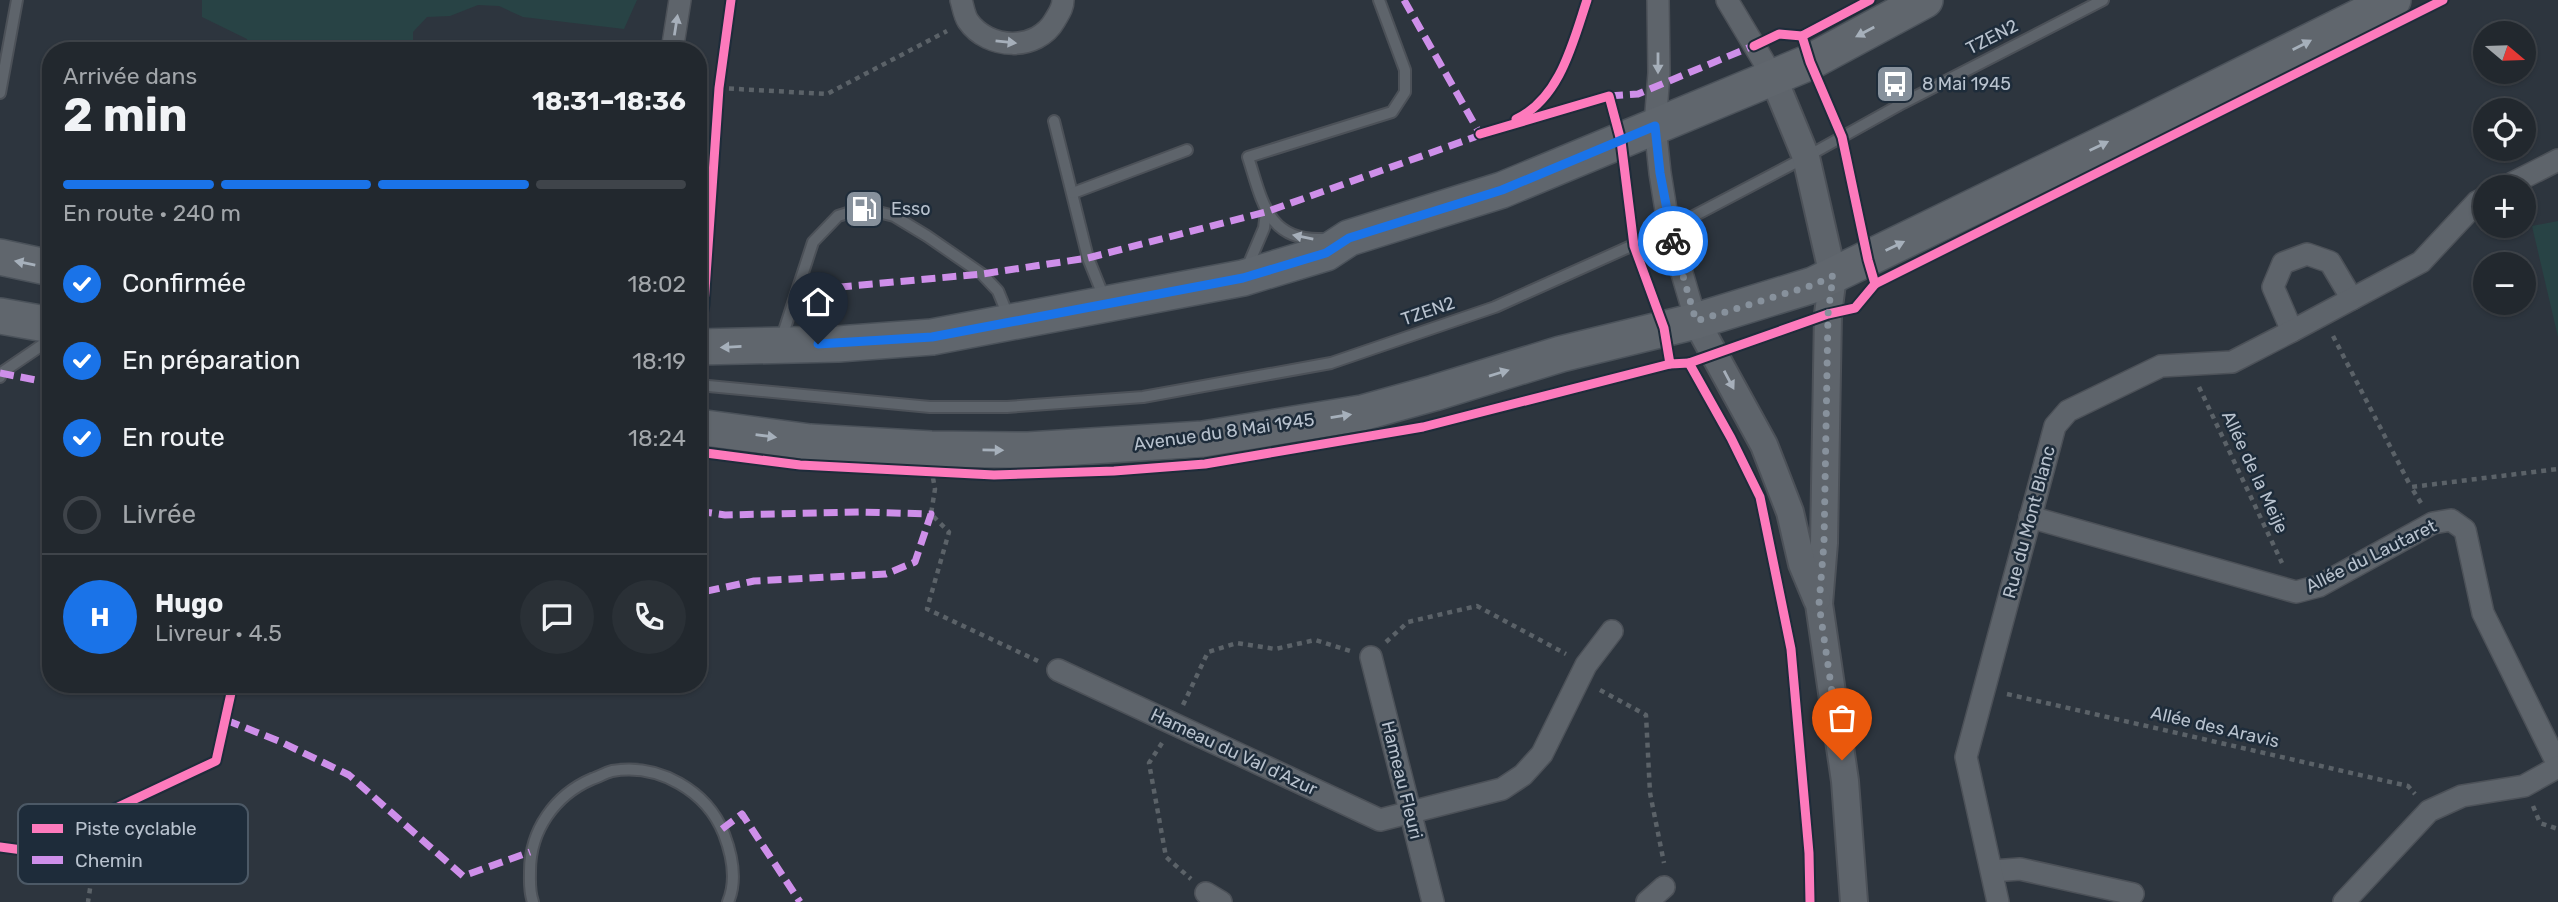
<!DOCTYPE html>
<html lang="fr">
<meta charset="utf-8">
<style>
body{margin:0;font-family:Rubik,sans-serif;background:#2a3036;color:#f1f3f6;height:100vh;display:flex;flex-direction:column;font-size:26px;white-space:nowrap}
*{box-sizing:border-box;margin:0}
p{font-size:23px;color:#a2a6aa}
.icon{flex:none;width:38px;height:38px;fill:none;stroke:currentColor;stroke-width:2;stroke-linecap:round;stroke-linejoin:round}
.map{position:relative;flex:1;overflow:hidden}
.side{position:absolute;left:42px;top:42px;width:665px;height:651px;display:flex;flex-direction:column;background:#22282e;border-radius:28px;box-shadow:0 2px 5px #0004,0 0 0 2px #3f444a}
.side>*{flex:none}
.needle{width:46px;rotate:109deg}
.buttons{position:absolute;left:2473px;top:21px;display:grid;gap:14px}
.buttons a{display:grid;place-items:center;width:63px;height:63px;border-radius:50%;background:#22282e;box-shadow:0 2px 5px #0004,0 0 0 2px #3f444a;font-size:35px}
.pin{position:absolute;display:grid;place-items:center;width:60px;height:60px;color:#fff;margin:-72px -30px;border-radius:50% 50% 50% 0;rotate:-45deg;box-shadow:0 0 7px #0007}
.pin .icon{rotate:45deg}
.courier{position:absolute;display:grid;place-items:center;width:70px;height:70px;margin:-35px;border:5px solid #1a73e8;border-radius:50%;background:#fff;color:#222;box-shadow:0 2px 9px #0007}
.overview em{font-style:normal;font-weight:700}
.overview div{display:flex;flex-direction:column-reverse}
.overview{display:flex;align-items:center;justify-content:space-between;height:119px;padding:0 21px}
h1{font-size:46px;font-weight:700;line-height:52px}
.bar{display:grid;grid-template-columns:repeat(4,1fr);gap:10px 7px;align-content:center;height:84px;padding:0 21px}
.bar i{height:9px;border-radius:5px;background:#3f444a}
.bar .current{background:#1a73e8}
.bar p{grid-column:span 4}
.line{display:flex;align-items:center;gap:18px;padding:0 21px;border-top:2px solid #3f444a}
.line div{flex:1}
.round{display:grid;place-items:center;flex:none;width:74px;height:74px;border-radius:37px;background:#2a3036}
ol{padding:0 21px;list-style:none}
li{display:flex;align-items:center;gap:21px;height:77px}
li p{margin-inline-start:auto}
li .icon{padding:7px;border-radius:50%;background:#1a73e8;color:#fff;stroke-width:4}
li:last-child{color:#a2a6aa}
li i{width:38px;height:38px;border:4px solid #3f444a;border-radius:50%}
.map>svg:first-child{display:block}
</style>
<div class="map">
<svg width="2558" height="902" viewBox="0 0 2558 902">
<rect width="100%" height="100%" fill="#2d353e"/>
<g fill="#284345">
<path d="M202,0H637L624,29L523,17L499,6L478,5L450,16L427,17L413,32V51H248L247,39L202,17Z"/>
<path d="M2558,221V337L2532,226Z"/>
</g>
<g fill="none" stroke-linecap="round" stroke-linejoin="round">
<defs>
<g id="service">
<path d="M0,93L17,0"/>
<path d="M1054,121L1088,258L1105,300"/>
<path d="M1073,193L1187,150"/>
<path d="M1322,239C1267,241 1262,200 1248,157L1392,112L1405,92V70L1379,0"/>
<path d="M1247,268L1264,228L1266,212"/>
<path d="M781,340L813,242L838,216L863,208L894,216L927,236L982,274L998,291L1009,318"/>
<path d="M0,377L1,373L51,339"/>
<path d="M698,385L930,407H1007L1143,397L1331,363L1495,307L1669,229L1806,157L1903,103L2103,0"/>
<path d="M533,902C529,891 530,882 530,871C530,830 555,795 592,779C598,777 605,773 612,771C659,763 707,791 724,834C732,855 737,881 728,902"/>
</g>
<g id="minor">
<path d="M961,0C963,6 964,15 968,21C988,50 1037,52 1055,20C1059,13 1063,8 1063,0"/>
<path d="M1658,0L1659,73L1655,126L1660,173L1669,229L1696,321"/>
<path d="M1727,0L1773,77"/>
<path d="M672,51L680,0"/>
<path d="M2505,187L2558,160"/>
<path d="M2292,331L2273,287L2283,263L2307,254L2330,262L2352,299"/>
<path d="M2030,517L2296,592L2319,586L2433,523L2451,520L2465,530L2483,613L2558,765"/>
<path d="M1371,657L1433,902"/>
<path d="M1058,670L1380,820L1502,789L1523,775L1542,754L1586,665L1612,631"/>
<path d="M1992,871L2020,869L2133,894"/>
<path d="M1206,893L1221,902"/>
<path d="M1647,902L1664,887"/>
<path d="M1998,902L1966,757L2055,426L2068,411L2161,366L2232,362L2292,331L2421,262L2477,202L2485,198"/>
<path d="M2344,902L2429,811L2462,796L2524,786L2558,767"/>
</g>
<g id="tertiary">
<path d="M1773,77L1806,157L1833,276L1828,314L1824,543L1819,604L1845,781L1854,902"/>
<path d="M1696,321L1764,445L1790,512L1802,564L1817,600"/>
</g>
<g id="primary">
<path d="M0,257L51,268"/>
<path d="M0,316L51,325"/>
<path d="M698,347L838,344L932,337L1243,278L1326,253L1349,238L1502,190L1810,62L1925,0"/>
<path d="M698,427L810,442L931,449L1028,450L1203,439L1362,413L1434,393L1561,354L1696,321L1813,285L2140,126L2393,0"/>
</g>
</defs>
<use href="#service" stroke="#4c5158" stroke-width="14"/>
<use href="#minor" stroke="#4c5158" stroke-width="24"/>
<use href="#tertiary" stroke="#4c5158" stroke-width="30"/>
<use href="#primary" stroke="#4b525a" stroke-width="38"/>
<g stroke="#5b6268" stroke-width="4.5" stroke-dasharray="5 5" stroke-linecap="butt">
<path d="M719,88L827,94L947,31"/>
<path d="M2333,336L2411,487"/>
<path d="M2199,387L2282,563"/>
<path d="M933,478L935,489L931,514L949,532L927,609L1038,661"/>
<path d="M2421,503L2411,487L2558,469"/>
<path d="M1386,642L1408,622L1477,606L1566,654"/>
<path d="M1600,690L1646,715L1650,793L1664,863"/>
<path d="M2007,694L2408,786L2415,794"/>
<path d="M1183,705L1208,652L1237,643L1275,649L1315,640L1350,651"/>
<path d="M1162,743L1149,763L1166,857L1191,879"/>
<path d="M2533,806L2540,823L2558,829"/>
<path d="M55,839L81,867L93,869L88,902"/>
</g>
<use href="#service" stroke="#5e646b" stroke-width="10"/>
<use href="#minor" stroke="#5e646b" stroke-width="21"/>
<use href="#tertiary" stroke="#5e646b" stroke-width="26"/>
<use href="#primary" stroke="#60666d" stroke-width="35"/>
<g stroke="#ce8fe9" stroke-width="7" stroke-dasharray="14 7" stroke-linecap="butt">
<path d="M1404,0L1480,134"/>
<path d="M1609,96L1638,94L1760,43"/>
<path d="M796,291L982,274L1088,258L1266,212L1486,133"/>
<path d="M0,373L51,383"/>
<path d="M698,511L725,515L859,512L931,514L915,562L886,574L754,581L698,593"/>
<path d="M226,720L281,742L349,775L463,876L530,852"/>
<path d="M722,829L742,814L800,902"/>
</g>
<defs>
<g id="cycleway">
<path d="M1754,46L1779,34L1802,36L1870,0"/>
<path d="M1516,119C1560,99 1573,42 1587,0"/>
<path d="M1480,134L1609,96L1621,141L1634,246L1664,328L1670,364L1689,363L1731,438L1760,497L1791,649L1809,853L1810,902"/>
<path d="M1875,284L2443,0"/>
<path d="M698,334L704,305L719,88L731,0"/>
<path d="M1689,363L1828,314L1855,308L1875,284L1868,260L1842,137L1810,62L1802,36"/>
<path d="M698,452L800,465L994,475L1114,471L1205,464L1423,427L1670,364"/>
<path d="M0,847L37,852L67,831L216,761L233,684"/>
</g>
</defs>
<use href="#cycleway" stroke="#1e2c3a" stroke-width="13"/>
<use href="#cycleway" stroke="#fd7abc" stroke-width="9"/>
</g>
<defs><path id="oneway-solid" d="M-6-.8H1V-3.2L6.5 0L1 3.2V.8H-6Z" transform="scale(1.75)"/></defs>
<g fill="#a6afba">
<use href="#oneway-solid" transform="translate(676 25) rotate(-81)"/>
<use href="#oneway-solid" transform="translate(1006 42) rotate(6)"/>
<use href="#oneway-solid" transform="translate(1658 63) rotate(90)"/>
<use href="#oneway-solid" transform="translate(1303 237) rotate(-169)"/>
<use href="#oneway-solid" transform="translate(1729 380) rotate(62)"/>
</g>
<g fill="#a6b0bb">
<use href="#oneway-solid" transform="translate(1865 32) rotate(152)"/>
<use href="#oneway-solid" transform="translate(2302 45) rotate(-27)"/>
<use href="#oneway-solid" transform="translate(2099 146) rotate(-26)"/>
<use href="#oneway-solid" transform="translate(1895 246) rotate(-26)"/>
<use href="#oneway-solid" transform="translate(25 263) rotate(-169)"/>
<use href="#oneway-solid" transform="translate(731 347) rotate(177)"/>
<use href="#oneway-solid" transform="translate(1499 373) rotate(-17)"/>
<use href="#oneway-solid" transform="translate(1341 416) rotate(-9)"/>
<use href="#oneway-solid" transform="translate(766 436) rotate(7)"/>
<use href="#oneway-solid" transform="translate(993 450) rotate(1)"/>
</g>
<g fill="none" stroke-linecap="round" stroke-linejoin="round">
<path stroke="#87919c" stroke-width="7" stroke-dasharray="0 12.6" d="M1673,241L1696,321L1813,285L1833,276L1828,314L1824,543L1819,604L1842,760"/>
<path stroke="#1a73e8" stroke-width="9" d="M818,344L932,337L1243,278L1326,253L1349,238L1502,190L1655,126L1660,173L1673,241"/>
</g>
<defs>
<symbol id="bus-square" viewBox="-11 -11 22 22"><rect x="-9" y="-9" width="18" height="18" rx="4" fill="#87919c" stroke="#1e2c3a"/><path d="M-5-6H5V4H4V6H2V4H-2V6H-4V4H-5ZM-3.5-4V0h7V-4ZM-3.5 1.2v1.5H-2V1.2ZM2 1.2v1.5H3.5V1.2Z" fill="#fff"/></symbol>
<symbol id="fuel-square" viewBox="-11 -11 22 22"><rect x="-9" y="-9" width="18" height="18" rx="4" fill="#87919c" stroke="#1e2c3a"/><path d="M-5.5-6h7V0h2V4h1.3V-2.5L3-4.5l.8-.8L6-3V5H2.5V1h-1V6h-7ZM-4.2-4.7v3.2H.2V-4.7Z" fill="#fff"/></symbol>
</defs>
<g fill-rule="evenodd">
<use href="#bus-square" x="1873" y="62" width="44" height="44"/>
<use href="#fuel-square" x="842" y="187" width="44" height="44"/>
</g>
<g text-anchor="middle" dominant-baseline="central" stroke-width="5" stroke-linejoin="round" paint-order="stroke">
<g font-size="18" fill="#b8c2ce" stroke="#1e2c3a">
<text transform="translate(1992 37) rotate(-27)">TZEN2</text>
<text transform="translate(1428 311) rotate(-19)">TZEN2</text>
<text transform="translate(1224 432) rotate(-8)">Avenue du 8 Mai 1945</text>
<text transform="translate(2255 472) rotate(65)">Allée de la Meije</text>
<text transform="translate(2029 522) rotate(-75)">Rue du Mont Blanc</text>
<text transform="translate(2371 556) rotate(-26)">Allée du Lautaret</text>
<text transform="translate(2215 727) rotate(13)">Allée des Aravis</text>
<text transform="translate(1234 752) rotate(25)">Hameau du Val d'Azur</text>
<text transform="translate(1402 780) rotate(76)">Hameau Fleuri</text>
</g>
<g font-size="18" fill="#b8c2ce" stroke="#1e2c3a" text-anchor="start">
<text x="1922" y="84">8 Mai 1945</text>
<text x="891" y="209">Esso</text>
</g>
</g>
<rect x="18" y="804" width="230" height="80" rx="10" fill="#1e2c3a" stroke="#4c5966" stroke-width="2"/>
<rect x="32" y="824" width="31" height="9" fill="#fd7abc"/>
<rect x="32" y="856" width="31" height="8" fill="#ce8fe9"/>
<g font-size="19" fill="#b8c2ce">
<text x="75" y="835">Piste cyclable</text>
<text x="75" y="867">Chemin</text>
</g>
</svg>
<div class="buttons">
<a><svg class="needle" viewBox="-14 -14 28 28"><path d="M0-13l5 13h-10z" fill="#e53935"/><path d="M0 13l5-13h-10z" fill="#a2a6aa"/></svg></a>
<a><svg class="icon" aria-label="locate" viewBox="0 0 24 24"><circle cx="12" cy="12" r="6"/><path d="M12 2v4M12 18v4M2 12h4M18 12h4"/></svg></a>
<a>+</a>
<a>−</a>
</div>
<div class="pin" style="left:1842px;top:760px;background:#ea580c"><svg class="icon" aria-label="bag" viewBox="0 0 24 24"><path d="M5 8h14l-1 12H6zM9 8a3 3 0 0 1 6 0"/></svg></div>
<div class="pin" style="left:818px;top:344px;background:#1f2937"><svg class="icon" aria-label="home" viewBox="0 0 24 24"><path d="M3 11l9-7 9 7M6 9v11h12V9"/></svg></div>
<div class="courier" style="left:1673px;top:241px"><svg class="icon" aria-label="bike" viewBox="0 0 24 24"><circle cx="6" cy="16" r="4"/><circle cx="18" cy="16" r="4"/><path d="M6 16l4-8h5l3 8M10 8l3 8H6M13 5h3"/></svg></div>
<section class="side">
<div class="overview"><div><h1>2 min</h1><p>Arrivée dans</p></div><em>18:31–18:36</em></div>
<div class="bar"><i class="current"></i><i class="current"></i><i class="current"></i><i></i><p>En route · 240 m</p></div>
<ol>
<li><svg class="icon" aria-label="check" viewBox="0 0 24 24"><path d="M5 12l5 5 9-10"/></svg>Confirmée<p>18:02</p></li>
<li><svg class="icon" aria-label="check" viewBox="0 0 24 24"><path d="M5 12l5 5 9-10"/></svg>En préparation<p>18:19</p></li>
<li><svg class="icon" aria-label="check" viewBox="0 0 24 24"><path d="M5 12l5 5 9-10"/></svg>En route<p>18:24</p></li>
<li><i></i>Livrée</li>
</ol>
<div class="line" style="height:126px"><b class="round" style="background:#1a73e8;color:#fff">H</b><div><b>Hugo</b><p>Livreur · 4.5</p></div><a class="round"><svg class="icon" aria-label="chat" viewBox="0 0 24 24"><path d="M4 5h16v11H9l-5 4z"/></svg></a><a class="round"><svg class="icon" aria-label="phone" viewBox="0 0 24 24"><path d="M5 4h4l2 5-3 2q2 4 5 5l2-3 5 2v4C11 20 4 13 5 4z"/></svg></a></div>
</section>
</div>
